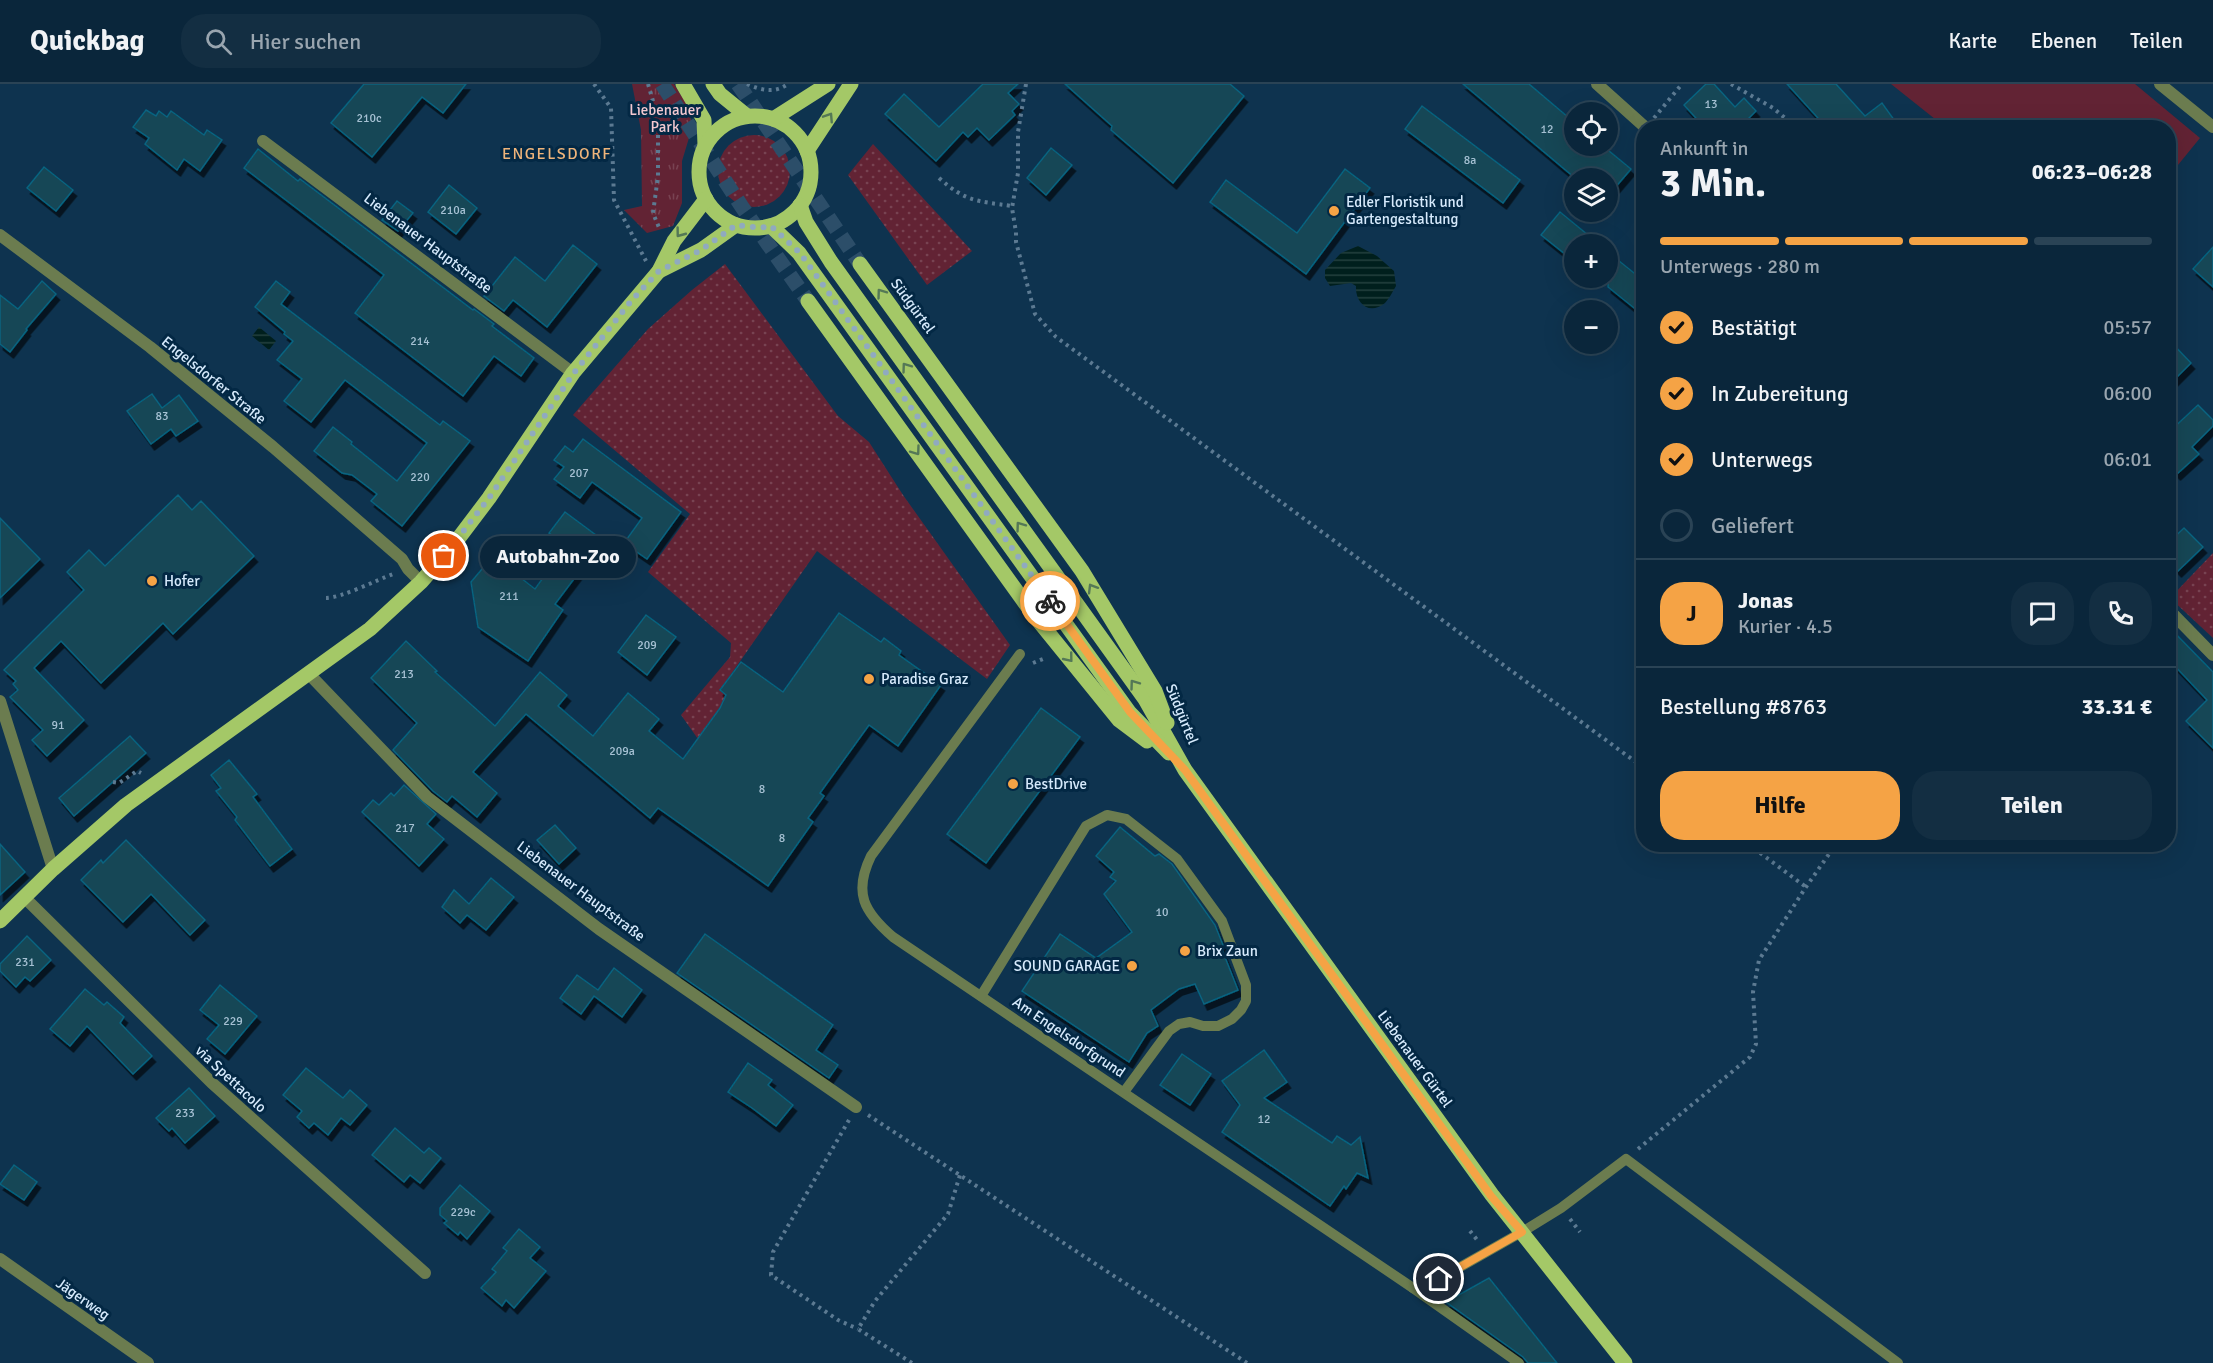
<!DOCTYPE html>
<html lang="de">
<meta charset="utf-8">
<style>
body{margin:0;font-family:Signika,sans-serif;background:#132e42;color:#f1f3f6;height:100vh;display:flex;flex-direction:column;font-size:22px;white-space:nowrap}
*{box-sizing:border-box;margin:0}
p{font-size:20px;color:#99a5af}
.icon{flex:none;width:33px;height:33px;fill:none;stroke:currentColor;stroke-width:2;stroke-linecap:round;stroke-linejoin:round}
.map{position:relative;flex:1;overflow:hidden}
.panel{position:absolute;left:1636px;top:36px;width:540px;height:732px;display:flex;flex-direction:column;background:#0a263b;border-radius:24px;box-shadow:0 6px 24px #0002,0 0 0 2px #2a4355}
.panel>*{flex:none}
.tools{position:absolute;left:1564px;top:18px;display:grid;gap:12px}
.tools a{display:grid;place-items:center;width:54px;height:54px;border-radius:50%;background:#0a263b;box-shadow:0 6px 24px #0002,0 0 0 2px #2a4355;font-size:30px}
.pin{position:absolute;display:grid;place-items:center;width:51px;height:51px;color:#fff;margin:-26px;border:3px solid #fff;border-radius:50%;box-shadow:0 2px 6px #0007}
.courier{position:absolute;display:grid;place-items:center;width:60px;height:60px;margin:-30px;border:4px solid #f5a345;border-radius:50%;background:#fff;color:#222;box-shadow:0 2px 8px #0007}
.bubble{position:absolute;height:42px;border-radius:21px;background:#0a263b;box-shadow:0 6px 24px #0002,0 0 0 2px #2a4355;font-size:20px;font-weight:800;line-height:42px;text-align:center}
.head em{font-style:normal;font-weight:800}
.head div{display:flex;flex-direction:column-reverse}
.head{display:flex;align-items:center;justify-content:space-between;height:102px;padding:0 24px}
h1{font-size:39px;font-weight:800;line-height:45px}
.bar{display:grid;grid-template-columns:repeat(4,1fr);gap:9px 6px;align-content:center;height:72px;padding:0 24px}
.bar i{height:8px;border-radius:4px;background:#2a4355}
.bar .on{background:#f5a345}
.bar p{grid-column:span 4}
.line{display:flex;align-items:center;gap:15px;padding:0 24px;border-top:2px solid #2a4355}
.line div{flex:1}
.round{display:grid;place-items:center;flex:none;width:63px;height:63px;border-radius:24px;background:#132e42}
ol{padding:0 24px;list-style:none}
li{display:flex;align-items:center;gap:18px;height:66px}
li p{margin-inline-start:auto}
li .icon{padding:6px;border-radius:50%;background:#f5a345;color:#111;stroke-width:4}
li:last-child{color:#99a5af}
li i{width:33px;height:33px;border:3px solid #2a4355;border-radius:50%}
.primary-button{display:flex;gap:12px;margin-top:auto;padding:12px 24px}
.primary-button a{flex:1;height:69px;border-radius:24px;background:#f5a345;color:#111;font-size:24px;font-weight:800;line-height:69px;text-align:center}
.primary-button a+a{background:#132e42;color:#f1f3f6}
header{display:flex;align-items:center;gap:36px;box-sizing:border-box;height:84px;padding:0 30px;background:#0a263b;border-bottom:2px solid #2a4355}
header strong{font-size:28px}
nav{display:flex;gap:33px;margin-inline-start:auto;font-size:21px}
.search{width:420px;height:54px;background:#132e42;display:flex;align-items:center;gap:15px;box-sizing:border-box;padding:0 21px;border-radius:24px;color:#99a5af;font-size:22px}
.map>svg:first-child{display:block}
</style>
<header>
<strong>Quickbag</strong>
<div class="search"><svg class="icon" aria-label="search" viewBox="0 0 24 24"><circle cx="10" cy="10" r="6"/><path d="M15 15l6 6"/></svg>Hier suchen</div>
<nav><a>Karte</a><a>Ebenen</a><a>Teilen</a></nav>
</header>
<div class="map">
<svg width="2213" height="1279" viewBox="0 0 2213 1279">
<defs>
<pattern id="grass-dots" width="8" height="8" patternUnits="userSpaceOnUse" patternTransform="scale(1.5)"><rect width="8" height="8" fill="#622334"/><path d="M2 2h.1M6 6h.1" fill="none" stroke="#784352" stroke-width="1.8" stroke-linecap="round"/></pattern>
<pattern id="park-tufts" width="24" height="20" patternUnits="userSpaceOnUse" patternTransform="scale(1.5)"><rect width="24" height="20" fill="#622334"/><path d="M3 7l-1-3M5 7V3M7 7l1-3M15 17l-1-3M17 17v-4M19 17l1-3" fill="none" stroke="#784352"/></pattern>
<pattern id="water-rules" width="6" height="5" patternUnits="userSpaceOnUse" patternTransform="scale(1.5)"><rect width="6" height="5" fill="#001f1d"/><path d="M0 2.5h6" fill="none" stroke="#24403f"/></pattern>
<filter id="shadow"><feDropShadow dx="3.5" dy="6" stdDeviation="0" flood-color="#0009"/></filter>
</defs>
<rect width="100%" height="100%" fill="#0e334f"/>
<g fill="url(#grass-dots)">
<circle cx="754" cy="87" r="36"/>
<path d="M873,60L972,167L927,201L848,91Z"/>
<path d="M725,180L838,332L869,358L903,411L1010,561L987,595L817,467L720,606L726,611L720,624L698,655L681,631L730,573L731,559L648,488L690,430L573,331L648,245L692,206Z"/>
<path d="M2213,469V554L2170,514Z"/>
</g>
<path fill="url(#park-tufts)" d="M632,0H674L689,24L692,44L682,77V119L673,142L647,149L624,126L642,122L641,46Z"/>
<path fill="#622334" d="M1891,0H2135L2200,54L2169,92V44L1945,43Z"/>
<g fill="url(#water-rules)">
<path d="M1358,162L1377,172L1394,187L1396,202C1393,207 1389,215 1385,219C1369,232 1355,219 1356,202L1351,199L1330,202L1325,194V186L1341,169Z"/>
<path d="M259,243L276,257L269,266L252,252Z"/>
</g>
<g fill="#184657" stroke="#07637f" stroke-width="1.5" filter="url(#shadow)">
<path d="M364,0H466L443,29L422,13L372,73L331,39Z"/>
<path d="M983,0H1018L1008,9L1019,20L1012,27L1015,31L989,56L977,44L968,53L963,48L936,77L885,30L904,10L939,43Z"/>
<path d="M1065,0H1230L1244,12L1173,99L1111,46L1112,42Z"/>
<path d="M1463,0H1529L1575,39V62H1603L1631,85L1608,112V94H1575Z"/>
<path d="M1706,0H1714L1735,23L1744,14L1756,27L1739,44H1705L1684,21Z"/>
<path d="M1787,0H1836L1865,32L1882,19L1900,44H1827Z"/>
<path d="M1422,22L1520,96L1503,119L1405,45Z"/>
<path d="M146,26L156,32L159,27L167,33L171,27L204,51L207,46L222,56L200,87L184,75L177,86L145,60L149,54L133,43Z"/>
<path d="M1051,64L1072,81L1046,111L1027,94Z"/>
<path d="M258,65L298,97L300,95L473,226L474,225L494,240L492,242L534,274L521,292L494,272L463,312L355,229L384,191L244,84Z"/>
<path d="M44,83L73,106L56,127L27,104Z"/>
<path d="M1345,85L1370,104L1306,190L1210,118L1226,96L1297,149Z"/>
<path d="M449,101L477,124L456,150L428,128Z"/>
<path d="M397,117L413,129L398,147L382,136Z"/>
<path d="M1560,128L1599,160H1575V178L1541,151Z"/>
<path d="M573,161L597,180L547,243L513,216L504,227L484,212L515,173L545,197Z"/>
<path d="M2213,163V203L2193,185Z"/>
<path d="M1608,168L1644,197V232L1608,203Z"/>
<path d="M42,197L56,210L26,245L27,246L10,268L0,260V211L18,225Z"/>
<path d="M276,197L290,208L281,220L440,341L443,337L470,357L402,442L371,417L377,410L352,391L342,389L314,367L333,343L352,358L351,360L397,397L427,359L345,296L311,338L284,317L302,295L277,276L293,257L284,250L285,248L255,223Z"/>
<path d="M2169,256L2191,279L2169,301Z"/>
<path d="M152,310L162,324L179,311L198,337L176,352L171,345L151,360L127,327Z"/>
<path d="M2198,321L2213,336V342L2192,363L2199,370L2177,390L2169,382V348Z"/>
<path d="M583,355L681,428L647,475L624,459L642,434L592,398L580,414L554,395L564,383L554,376L565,362L573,368Z"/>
<path d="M178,411L192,426L201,417L254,472L173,550L163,539L101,599L61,557L34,584L84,636L47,672L32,656L43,646L10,613L18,606L13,600L16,597L4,586L84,506L67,488L89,466L105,482Z"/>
<path d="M565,428L616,466L600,489L586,479L555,520L563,526L528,577L478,543L471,498L493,472L535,505L566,462L549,449Z"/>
<path d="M0,434L40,475L0,514Z"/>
<path d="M2184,444L2203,463L2178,487L2169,478V458Z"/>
<path d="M839,529L881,558L884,554L901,567L899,571L941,601L898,662L869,641L820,709L824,712L808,734L813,738L768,802L658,724L650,734L526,630L473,688L497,709L477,733L452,712L447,718L433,707L393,666L417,639L371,594L406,557L437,587L435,588L495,642L540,588L567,611L558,622L593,652L628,609L659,635L649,647L683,675L720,624L726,611L720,606L741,578L783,608Z"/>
<path d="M646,531L676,553L647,591L618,568Z"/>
<path d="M2169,543L2213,588V664L2186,637L2207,616L2169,576Z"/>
<path d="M1041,624L1080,653L986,779L947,750Z"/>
<path d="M130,652L146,669L74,732L59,714Z"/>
<path d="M229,676L257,710L253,713L292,765L270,782L235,736L237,733L216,707L221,704L211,691Z"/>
<path d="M404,701L436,730L427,740L444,755L419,782L362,728L373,716L379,721L391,709L394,712Z"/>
<path d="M555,741L576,764L559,780L537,756Z"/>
<path d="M1120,743L1155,772L1159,770L1172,780L1215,841L1223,861L1221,863L1238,906L1204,920L1195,900L1179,905L1151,926L1158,942L1147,949L1129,978L1022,907L1060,850L1096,874L1132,848L1104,810L1116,797L1110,793L1114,788L1096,772Z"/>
<path d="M126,756L205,836L190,851L151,810L123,838L81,796L101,776L103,779Z"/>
<path d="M0,760L25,788L0,811Z"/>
<path d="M491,794L514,813L486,846L467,831L460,839L442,823L454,806L469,820Z"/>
<path d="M705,850L833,941L816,966L838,981L829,994L677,889Z"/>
<path d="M27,852L51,876L30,897L25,893L16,903L0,887V880Z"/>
<path d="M614,884L642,906L622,933L594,912L581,930L560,914L577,891L598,906Z"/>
<path d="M220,901L257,932L225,970L207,955L219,941L200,926Z"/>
<path d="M85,905L104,921L107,918L124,933L120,939L152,972L133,990L87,942L70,962L50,945Z"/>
<path d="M1264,966L1287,998L1264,1014L1332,1059L1337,1052L1351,1061L1360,1053L1368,1094L1357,1089L1346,1105L1344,1102L1330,1122L1222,1048L1240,1021L1222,997Z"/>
<path d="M1182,970L1211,990L1190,1021L1160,1001Z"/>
<path d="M748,979L772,996L768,1001L793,1021L776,1042L752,1024L728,1008Z"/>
<path d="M306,984L343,1014L350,1006L367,1021L350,1041L341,1034L328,1051L314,1039L309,1044L297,1033L302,1027L283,1011Z"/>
<path d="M189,1004L215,1032L185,1059L172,1044L169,1047L156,1034Z"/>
<path d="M395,1044L424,1069L429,1064L441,1074L420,1099L410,1091L404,1098L372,1071Z"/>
<path d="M14,1081L37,1098L24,1116L0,1100Z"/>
<path d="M460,1101L490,1127L467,1155L460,1148L458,1151L444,1139L447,1137L440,1131V1124Z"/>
<path d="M519,1145L540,1163L530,1174L546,1187L514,1224L506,1216L502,1222L481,1204L496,1188L492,1185L507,1167L503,1164Z"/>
<path d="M1489,1194L1557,1279H1528L1523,1273L1446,1218Z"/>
</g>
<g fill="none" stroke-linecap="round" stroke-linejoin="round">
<g stroke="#2c4e69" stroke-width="15" stroke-dasharray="15 8" stroke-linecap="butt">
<path d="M662,0L742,123L808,217"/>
<path d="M738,0L860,180"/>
</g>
<g stroke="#5c7a92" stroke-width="4" stroke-dasharray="3 4.5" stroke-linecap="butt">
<path d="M594,0L611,24L614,116L646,177"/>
<path d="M648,0L658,34V92L653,129L660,146"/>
<path d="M747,0C761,6 774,10 788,0"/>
<path d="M1026,0L1018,48V89L1012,124L1016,148V158L1035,230L1056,253L1644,684"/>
<path d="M1731,0L1773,24L1797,44"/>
<path d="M1654,34L1682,0"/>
<path d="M939,94C966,118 977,117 1012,122"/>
<path d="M326,514C341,514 377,496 393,490"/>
<path d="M1033,579L1043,575"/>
<path d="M113,698L119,699L137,687L141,689"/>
<path d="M1748,760L1806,803"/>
<path d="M868,1031L1247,1279"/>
<path d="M849,1036L773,1168L771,1191L838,1236L858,1245"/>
<path d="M1638,1065L1750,973L1756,960L1753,908L1759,876L1806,803L1836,760"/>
<path d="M1570,1135L1580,1148"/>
<path d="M1470,1147L1478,1157"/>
<path d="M912,1279L858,1245L875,1217L948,1130L960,1091"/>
</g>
<g stroke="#6b7c4f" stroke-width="10">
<path d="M1020,570L871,772C853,809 864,828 893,853L1413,1204L1519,1279"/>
<path d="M981,912L1086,742L1107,731L1126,735L1177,775L1222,837L1246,901V917L1241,926L1232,935L1218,942H1203L1190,938L1179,940L1169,947L1124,1008"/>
<path d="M1413,1204L1439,1195L1522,1148L1561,1124L1626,1075L1898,1279"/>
</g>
<g stroke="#6b7c4f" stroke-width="12">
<path d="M1597,0L1646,44"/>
<path d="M2160,0L2213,43"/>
<path d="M263,57L573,289"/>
<path d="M0,151L150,263L273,363L402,475L408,485L421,498"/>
<path d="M2169,526L2213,571"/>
<path d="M309,590L427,713L599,845L856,1023"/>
<path d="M0,617L53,785"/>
<path d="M25,814L212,999L425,1189"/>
<path d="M0,1175L148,1279"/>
</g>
<g stroke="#a4c867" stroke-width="15">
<path d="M683,0L704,36L705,61"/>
<path d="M713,0L720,10L747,32"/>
<circle cx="755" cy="88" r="56"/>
<path d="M773,35L828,0"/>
<path d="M807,67L851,0"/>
<path d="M800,121L806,138L831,178L1145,615L1185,686L1492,1111L1625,1279"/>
<path d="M771,142L799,169L1129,628L1169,669"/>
<path d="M860,180L1082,487L1155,607L1167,639"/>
<path d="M659,187L701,166L736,141"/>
<path d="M808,217L1033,530L1119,636L1147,657"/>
<path d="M0,837L53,785L126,721L370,545L421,498L455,459L489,414L573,289L659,187L674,157L706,115"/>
</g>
</g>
<defs><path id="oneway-chevron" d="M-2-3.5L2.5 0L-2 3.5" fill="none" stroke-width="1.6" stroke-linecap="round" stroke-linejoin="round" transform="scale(1.5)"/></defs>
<g stroke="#547856">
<use href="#oneway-chevron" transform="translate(829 33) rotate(-57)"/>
<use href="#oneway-chevron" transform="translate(680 149) rotate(127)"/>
<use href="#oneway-chevron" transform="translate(881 209) rotate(-126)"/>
<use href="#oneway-chevron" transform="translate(906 283) rotate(-126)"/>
<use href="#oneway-chevron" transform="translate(916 367) rotate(54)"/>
<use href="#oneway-chevron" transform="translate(1020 442) rotate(-126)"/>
<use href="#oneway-chevron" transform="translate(1092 504) rotate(-121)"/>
<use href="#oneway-chevron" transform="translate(1069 574) rotate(51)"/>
<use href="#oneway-chevron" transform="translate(1134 600) rotate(-126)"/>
</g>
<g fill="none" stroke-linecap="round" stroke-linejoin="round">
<path stroke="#90aabf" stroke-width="6" stroke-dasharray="0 10.8" d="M444,472L489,414L573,290L632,216L659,187L701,166L736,141L760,144L771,142L800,169L1050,517"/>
<path stroke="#f5a345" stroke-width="8" d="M1050,517L1130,628L1185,686L1491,1112L1522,1148L1439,1195"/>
</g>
<g fill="#f5a345" stroke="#032844" stroke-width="2">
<circle cx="1334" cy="127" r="6"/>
<circle cx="152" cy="497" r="6"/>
<circle cx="869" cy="595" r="6"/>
<circle cx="1013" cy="700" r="6"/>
<circle cx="1185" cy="867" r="6"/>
<circle cx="1132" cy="882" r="6"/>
</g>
<g text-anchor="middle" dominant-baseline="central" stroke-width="6" stroke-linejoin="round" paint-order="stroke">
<g font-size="12" fill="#a6c1d3">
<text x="1711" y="20">13</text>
<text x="369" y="34">210c</text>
<text x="1547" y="45">12</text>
<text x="1470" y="76">8a</text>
<text x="453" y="126">210a</text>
<text x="420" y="257">214</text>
<text x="162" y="332">83</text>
<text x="579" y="389">207</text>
<text x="420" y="393">220</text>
<text x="509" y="512">211</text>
<text x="647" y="561">209</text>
<text x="404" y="590">213</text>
<text x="58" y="641">91</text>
<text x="622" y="667">209a</text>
<text x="762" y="705">8</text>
<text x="405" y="744">217</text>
<text x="782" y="754">8</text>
<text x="1162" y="828">10</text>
<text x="25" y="878">231</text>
<text x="233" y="937">229</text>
<text x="185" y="1029">233</text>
<text x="1264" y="1035">12</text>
<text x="463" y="1128">229c</text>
</g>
<g font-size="15" fill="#f3c8d0" stroke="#032844">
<text x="665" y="26">Liebenauer<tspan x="665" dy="17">Park</tspan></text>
</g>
<g font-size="15" fill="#d6eafc" stroke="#032844" text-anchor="start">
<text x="1346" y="118">Edler Floristik und<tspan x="1346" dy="17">Gartengestaltung</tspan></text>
<text x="164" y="497">Hofer</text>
<text x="881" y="595">Paradise Graz</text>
<text x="1025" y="700">BestDrive</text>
<text x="1197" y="867">Brix Zaun</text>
<text x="1120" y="882" text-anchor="end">SOUND GARAGE</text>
</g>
<g font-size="15" fill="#d6eafc" stroke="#032844">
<text transform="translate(428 159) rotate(37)">Liebenauer Hauptstraße</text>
<text transform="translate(913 222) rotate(54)">Südgürtel</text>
<text transform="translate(214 296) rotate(39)">Engelsdorfer Straße</text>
<text transform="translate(1182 630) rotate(68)">Südgürtel</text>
<text transform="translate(581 807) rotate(37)">Liebenauer Hauptstraße</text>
<text transform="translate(1069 953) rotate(34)">Am Engelsdorfgrund</text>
<text transform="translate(1415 975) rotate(54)">Liebenauer Gürtel</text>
<text transform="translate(231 995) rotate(43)">via Spettacolo</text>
<text transform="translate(83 1215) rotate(35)">Jägerweg</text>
</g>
<g font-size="16" letter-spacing="1.5" fill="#eeb47a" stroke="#032844">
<text x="557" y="70">ENGELSDORF</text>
</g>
</g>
</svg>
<div class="tools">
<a><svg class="icon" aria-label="locate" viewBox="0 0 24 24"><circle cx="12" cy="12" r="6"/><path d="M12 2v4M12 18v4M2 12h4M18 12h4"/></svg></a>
<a><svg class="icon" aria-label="layers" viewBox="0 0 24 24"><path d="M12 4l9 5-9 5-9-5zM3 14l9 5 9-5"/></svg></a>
<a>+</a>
<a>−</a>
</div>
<div class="pin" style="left:444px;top:472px;background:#ea580c"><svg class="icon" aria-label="bag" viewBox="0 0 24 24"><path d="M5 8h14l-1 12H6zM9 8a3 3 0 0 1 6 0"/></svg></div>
<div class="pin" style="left:1439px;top:1195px;background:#1f2937"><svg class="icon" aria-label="home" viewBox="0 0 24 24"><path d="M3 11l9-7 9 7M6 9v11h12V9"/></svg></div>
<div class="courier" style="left:1050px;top:517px"><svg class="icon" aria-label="bike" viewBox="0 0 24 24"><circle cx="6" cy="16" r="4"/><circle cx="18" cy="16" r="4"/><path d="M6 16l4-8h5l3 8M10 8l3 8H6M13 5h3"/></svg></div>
<div class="bubble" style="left:480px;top:452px;width:156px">Autobahn-Zoo</div>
<section class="panel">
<div class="head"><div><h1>3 Min.</h1><p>Ankunft in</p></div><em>06:23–06:28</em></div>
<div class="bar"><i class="on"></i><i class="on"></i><i class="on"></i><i></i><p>Unterwegs · 280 m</p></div>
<ol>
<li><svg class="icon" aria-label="check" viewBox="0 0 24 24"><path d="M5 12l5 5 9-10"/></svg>Bestätigt<p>05:57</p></li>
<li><svg class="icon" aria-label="check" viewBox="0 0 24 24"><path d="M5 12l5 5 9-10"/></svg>In Zubereitung<p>06:00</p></li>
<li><svg class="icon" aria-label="check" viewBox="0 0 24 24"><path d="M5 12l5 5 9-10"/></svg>Unterwegs<p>06:01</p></li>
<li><i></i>Geliefert</li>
</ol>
<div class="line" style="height:108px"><b class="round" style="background:#f5a345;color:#111">J</b><div><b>Jonas</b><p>Kurier · 4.5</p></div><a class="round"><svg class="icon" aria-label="chat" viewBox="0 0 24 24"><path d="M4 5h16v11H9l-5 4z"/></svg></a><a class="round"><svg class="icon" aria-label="phone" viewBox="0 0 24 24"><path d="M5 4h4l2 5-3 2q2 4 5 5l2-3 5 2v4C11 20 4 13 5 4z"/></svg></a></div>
<div class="line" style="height:78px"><div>Bestellung #8763</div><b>33.31 €</b></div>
<div class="primary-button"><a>Hilfe</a><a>Teilen</a></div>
</section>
</div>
